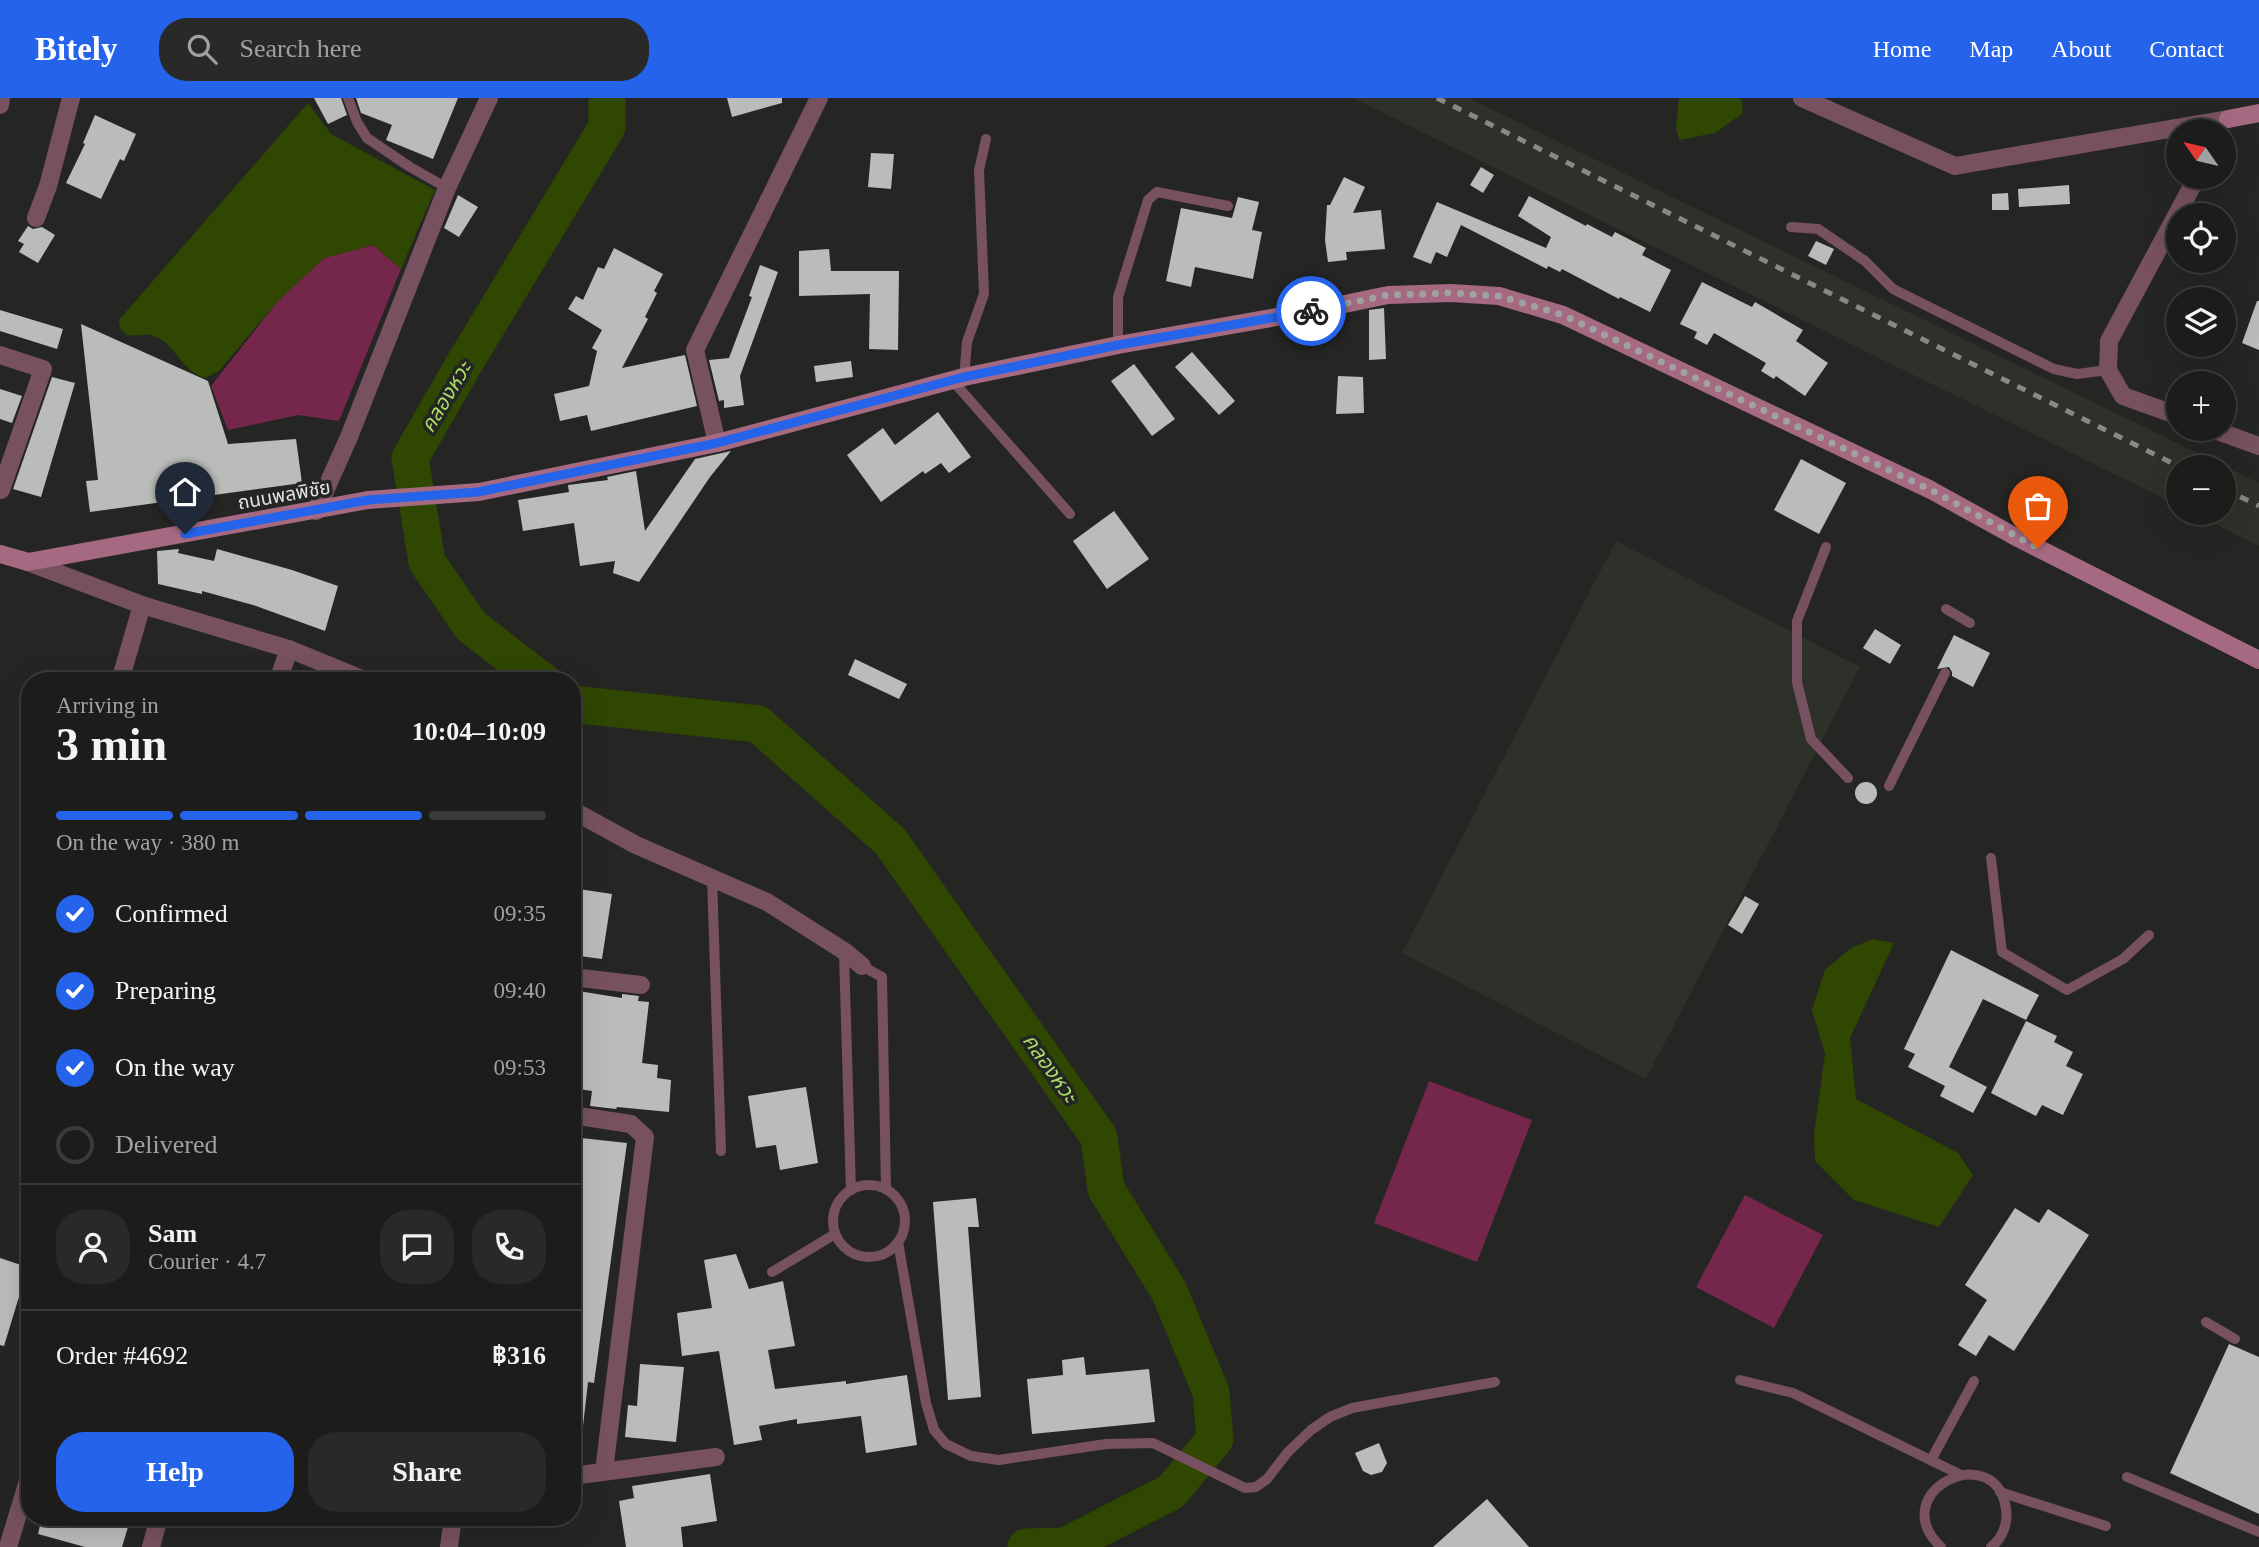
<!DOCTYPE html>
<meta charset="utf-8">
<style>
body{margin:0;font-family:"Times New Roman","Noto Sans Thai",serif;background:#292927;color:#f1f3f6;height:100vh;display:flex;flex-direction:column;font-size:26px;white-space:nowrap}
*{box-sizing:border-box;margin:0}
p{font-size:23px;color:#a0a1a2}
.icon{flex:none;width:38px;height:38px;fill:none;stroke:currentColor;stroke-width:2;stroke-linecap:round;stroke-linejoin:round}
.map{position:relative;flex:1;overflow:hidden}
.side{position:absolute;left:21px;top:574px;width:560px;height:854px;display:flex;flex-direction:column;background:#1c1c1a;border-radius:28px;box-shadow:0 7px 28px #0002,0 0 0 2px #3a3a39}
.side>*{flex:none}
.needle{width:46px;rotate:304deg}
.fabs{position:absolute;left:2166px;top:21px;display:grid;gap:14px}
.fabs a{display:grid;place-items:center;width:70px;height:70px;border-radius:50%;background:#1c1c1a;box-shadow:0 7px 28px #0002,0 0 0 2px #3a3a39;font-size:35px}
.pin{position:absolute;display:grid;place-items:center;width:60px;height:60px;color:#fff;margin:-72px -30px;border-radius:50% 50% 50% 0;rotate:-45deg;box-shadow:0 0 7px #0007}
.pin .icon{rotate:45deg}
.courier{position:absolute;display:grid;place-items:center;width:70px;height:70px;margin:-35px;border:5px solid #2563eb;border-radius:50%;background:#fff;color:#222;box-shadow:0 2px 9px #0007}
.summary em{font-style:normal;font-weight:600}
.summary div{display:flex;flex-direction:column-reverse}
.summary{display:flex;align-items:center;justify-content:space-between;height:119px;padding:0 35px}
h1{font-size:46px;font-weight:600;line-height:52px}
.bar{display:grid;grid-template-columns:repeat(4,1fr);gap:10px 7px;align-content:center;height:84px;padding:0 35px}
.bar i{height:9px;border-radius:5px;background:#3a3a39}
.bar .active{background:#2563eb}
.bar p{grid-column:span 4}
.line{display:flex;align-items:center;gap:18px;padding:0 35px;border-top:2px solid #3a3a39}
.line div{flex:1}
.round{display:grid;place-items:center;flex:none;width:74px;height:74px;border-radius:28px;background:#292927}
ol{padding:0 35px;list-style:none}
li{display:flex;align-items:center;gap:21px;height:77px}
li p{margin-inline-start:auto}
li .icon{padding:7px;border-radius:50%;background:#2563eb;color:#fff;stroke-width:4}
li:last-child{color:#a0a1a2}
li i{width:38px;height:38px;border:4px solid #3a3a39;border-radius:50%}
.primary-button{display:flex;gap:14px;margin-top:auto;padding:14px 35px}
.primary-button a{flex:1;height:80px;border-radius:28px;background:#2563eb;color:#fff;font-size:28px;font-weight:600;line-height:80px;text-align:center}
.primary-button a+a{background:#292927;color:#f1f3f6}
header{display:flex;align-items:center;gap:42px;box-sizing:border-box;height:98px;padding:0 35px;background:#2563eb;color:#fff}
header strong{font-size:33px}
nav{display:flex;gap:38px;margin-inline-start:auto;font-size:24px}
.search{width:490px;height:63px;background:#292927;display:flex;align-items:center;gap:18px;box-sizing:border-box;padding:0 24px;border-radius:28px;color:#a0a1a2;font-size:26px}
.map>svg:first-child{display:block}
</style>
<header>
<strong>Bitely</strong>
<div class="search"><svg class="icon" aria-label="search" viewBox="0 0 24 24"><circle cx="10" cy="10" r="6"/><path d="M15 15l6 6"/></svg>Search here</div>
<nav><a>Home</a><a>Map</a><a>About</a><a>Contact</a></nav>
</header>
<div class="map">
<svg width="2259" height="1449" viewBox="0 0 2259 1449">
<rect width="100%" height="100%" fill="#252623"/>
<g fill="#2d3129">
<path d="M1353,0H1469L2259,385V448L2192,415H2224V369H2179V408Z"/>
<path d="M1616,443L1860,569L1646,981L1402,855Z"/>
</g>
<g fill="#75274b">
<path d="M373,147L401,171L339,323L298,317L228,332L211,288L278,203L324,160Z"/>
<path d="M1429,983L1532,1022L1477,1164L1374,1125Z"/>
<path d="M1745,1097L1823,1137L1774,1230L1696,1189Z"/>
</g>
<g fill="#2f4700">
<path d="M1679,0H1738L1741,1L1743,15L1715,35L1679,42L1676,30Z"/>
<path d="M308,5L331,36L435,92L401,171L373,147L324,160L278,203L219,273L205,280C181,273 174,244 154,238C146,235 136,239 127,237L120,230L119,222Z"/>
<path d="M1873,841L1894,845L1850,940L1856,1001L1958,1055L1973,1077L1939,1129L1854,1102L1815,1063L1814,1036L1825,956L1812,912L1825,872L1851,850Z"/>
</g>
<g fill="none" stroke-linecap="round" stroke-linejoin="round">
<g stroke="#2f4700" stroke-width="37">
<path d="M542,583L471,528L427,464L410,360L464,266L607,29V0"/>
<path d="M572,606L758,626L890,743L1099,1039L1106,1091L1169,1193L1211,1294L1215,1341L1171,1394L1065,1448L1026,1449"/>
</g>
</g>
<g fill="#babcb9">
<path d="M314,0H341L347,17L328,26Z"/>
<path d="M356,0H458L433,61L386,42L392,27L361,15Z"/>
<path d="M727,0H782V5L732,19Z"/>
<path d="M95,17L136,36L124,63L120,61L101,101L66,85L85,46L83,45Z"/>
<path d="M871,55L894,56L891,91L868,89Z"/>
<path d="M1481,69L1494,77L1483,95L1470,87Z"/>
<path d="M1344,79L1365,89L1353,115L1381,112L1385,151L1346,154L1347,162L1328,164L1325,142L1327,107H1330Z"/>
<path d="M2069,87L2070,106L2019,109L2018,91Z"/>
<path d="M2008,95L2009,112H1992V96Z"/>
<path d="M458,97L478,109L459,139L444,130Z"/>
<path d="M1529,98L1586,128L1587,126L1612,139L1615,134L1646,150L1642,157L1671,172L1650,214L1620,199L1619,201L1562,171L1560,174L1548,168L1547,171L1461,127L1447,159L1436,154L1431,166L1413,159L1437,104L1546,150L1551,139L1518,118Z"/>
<path d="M1238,99L1259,104L1252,132L1262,134L1253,181L1195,169L1191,189L1166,183L1181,110L1232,120Z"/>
<path d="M28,128L33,131L42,129L55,137L38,165L19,154L24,146L18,143Z"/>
<path d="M1816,143L1834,151L1826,167L1808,158Z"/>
<path d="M614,150L663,176L654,193L657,195L645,219L648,221L622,270L685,257L697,308L591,333L587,317L560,323L554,296L589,288L597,253L592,250L602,232L568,211L576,198L583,202L598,169L604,171Z"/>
<path d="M829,151L831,173H899L898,252L869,251L870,196L799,198V153Z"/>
<path d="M760,167L778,174L740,278L744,307L724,310V302L719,303L709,262L729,260L752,199L749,198Z"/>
<path d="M1702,184L1752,209L1755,204L1803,232L1796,243L1828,265L1805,298L1776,278L1774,281L1761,273L1766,265L1714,235L1707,247L1694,240L1697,234L1680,226Z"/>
<path d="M2257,203H2259V252L2242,245Z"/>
<path d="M1384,210L1386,261L1369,262V212Z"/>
<path d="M0,212L63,231L57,251L0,233Z"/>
<path d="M81,226L208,283L228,346L296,341L302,385L90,414L86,383L98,382Z"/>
<path d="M1192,254L1235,303L1219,317L1175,269Z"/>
<path d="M851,263L853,279L816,284L814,268Z"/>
<path d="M1134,266L1175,321L1152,338L1111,283Z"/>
<path d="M1338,278L1363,279L1364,315L1336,316Z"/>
<path d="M52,279L75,285L41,399L13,391Z"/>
<path d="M0,291L22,298L12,325L0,321Z"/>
<path d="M938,314L971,359L949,375L941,365L925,376L923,373L881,404L847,357L883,330L895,347Z"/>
<path d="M731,353L710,379L639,484L613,475L615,463L580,468L574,425L523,433L518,402L569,394L568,387L608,382L607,379L636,373L645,433L695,361Z"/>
<path d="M1801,361L1846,385L1819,436L1774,412Z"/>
<path d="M1114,413L1149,461L1107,491L1073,443Z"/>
<path d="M179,451L178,455L214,463L217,451L292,472L338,488L325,533L253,507L202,493V496L158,486L157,453Z"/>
<path d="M1875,531L1901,547L1890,566L1863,550Z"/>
<path d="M1954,537L1990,555L1973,589L1952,578V574L1949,569L1937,571Z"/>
<path d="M855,561L907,586L899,601L848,577Z"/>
<circle cx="1866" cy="695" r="11"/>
<path d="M572,790L612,796L602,861L572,857Z"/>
<path d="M1745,798L1759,806L1742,836L1728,827Z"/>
<path d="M1951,852L2039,897L2026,922L1983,901L1949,969L1987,989L1973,1015L1940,998L1945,988L1908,969L1915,956L1904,951Z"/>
<path d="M572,892L622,900V896L639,898L638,903L649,904L642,965L658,967L657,980L671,982L669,1014L617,1009L616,1011L590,1008L592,993L572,990Z"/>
<path d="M2026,923L2057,938L2054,944L2073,954L2066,968L2083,976L2063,1017L2042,1007L2036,1018L1991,995Z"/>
<path d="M806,989L818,1065L780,1072L776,1047L756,1050L748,998Z"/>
<path d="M572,1039L627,1045L594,1285L588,1284L583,1328L572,1327Z"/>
<path d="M976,1100L979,1129H968L981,1299L948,1302L933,1104Z"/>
<path d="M2015,1110L2039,1125L2048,1111L2089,1137L2014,1253L1989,1237L1976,1258L1958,1247L1987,1202L1965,1187Z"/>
<path d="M736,1156L749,1191L783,1183L795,1248L768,1252L775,1291L846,1283V1286L907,1277L917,1347L866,1355L861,1318L797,1326V1321L759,1328L762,1342L734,1347L719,1253L682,1258L677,1215L712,1210L704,1162Z"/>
<path d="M0,1160L30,1170V1192L22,1189L4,1248L0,1247Z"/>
<path d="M2229,1246L2259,1259V1416L2170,1375Z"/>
<path d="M1084,1259L1086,1277L1149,1271L1155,1324L1032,1336L1027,1281L1063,1277L1062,1262Z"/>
<path d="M640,1266L684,1269L676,1344L625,1339L628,1307L637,1308Z"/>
<path d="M1379,1345L1387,1365L1382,1374L1371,1377L1363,1373L1355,1355Z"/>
<path d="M710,1376L717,1423L681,1429L683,1449H626L619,1403L634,1400L632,1388Z"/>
<path d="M1487,1401L1529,1449H1433Z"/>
<path d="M42,1419H131L122,1449H85L38,1436Z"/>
</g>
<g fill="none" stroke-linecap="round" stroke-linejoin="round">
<g stroke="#775160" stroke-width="10">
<path d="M348,0L357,24L367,40L410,69L447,90"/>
<path d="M1791,129L1818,131L1865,163L1893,191L2054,271L2077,276L2108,272"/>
<path d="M1118,247V199L1148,102L1157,94L1228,108"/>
<path d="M964,279L967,244L984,196L979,72L986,41"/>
<path d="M952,282L1070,416"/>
<path d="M1826,449L1797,523V584L1811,641L1848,680"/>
<path d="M1946,511L1970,525"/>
<path d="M1889,688L1945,575"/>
<path d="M1991,760L2002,854L2067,892L2123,861L2149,837"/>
<path d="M712,780L721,1053"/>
<path d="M844,855L851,1092"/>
<path d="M862,868L882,879L886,1091"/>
<circle cx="869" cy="1123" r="36"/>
<path d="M898,1144L926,1305L934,1332L946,1346L971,1358L999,1362L1106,1346L1153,1345L1245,1390L1256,1389L1267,1381L1288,1354L1311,1332L1330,1319L1352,1310L1495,1284"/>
<path d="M772,1174L835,1136"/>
<path d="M2206,1224L2235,1241"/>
<path d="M1740,1282L1793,1295L1961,1377"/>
<path d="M1931,1362L1974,1283"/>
<path d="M2127,1379L2259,1434"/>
<path d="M2000,1394L2106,1428"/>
<path d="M1941,1449C1883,1394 1996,1339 2006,1411C2008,1425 2003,1440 1991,1449"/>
</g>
<g stroke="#775160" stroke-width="18">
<path d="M1802,0L1955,68L2228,21"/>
<path d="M0,7L1,0"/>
<path d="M36,120L48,88L71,0"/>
<path d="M0,257L43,271L1,392"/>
<path d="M2179,318L2123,298L2108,272L2109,243L2197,79"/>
<path d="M2212,331L2259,348"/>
<path d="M717,345L695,252L819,0"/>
<path d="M316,413L349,339L447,90L489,0"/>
<path d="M28,464L142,507L289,551L367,583"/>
<path d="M120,583L142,507"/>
<path d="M278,583L289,551"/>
<path d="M572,712L636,747L767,804L844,853L862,868"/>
<path d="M572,879L641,887"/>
<path d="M572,1017L631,1026L645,1039L604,1373"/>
<path d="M572,1378L716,1359"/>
<path d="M8,1449L30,1376"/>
<path d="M151,1449L159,1419"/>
<path d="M449,1449L453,1419"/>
</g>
<g stroke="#a56981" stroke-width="18">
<path d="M2228,21L2259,15"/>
<path d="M0,456L28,464L368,402L479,394L717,345L964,279L1118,247L1311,213L1388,197L1451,195L1499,198L1563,217L1931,392L2014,438L2259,562"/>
</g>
<g stroke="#888987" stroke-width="5" stroke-dasharray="9 9" stroke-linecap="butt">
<path d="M1437,0L2180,369"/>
<path d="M2224,391L2259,408"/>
</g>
</g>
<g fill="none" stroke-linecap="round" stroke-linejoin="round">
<path stroke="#a0a29f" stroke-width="7" stroke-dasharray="0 12.6" d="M1311,213L1388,197L1451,195L1499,198L1563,217L1931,392L2038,450"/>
<path stroke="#2563eb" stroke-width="9" d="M185,436L368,402L478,394L717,345L964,279L1118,247L1311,213"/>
</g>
<g text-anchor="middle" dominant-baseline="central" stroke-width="7" stroke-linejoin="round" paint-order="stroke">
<g font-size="19" fill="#e3e4e2" stroke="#252623">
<text transform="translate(284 397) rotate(-10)">ถนนพลพิชัย</text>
</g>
<g font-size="21" font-style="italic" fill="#abdb69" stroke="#252623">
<text transform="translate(446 299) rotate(-59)">คลองหวะ</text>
<text transform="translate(1050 970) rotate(55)">คลองหวะ</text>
</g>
</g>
</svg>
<div class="fabs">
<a><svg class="needle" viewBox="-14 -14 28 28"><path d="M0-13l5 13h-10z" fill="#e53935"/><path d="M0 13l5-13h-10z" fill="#a0a1a2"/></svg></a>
<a><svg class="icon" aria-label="locate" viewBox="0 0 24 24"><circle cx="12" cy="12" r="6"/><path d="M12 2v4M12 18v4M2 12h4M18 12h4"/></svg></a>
<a><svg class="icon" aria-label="layers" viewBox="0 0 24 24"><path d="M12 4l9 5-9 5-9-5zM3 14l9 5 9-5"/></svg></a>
<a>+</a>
<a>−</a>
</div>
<div class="pin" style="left:2038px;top:450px;background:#ea580c"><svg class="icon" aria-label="bag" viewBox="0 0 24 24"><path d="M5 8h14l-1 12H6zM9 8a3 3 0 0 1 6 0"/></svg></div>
<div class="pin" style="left:185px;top:436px;background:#1f2937"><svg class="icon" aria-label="home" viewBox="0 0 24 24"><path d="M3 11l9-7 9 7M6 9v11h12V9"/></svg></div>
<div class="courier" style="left:1311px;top:213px"><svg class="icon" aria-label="bike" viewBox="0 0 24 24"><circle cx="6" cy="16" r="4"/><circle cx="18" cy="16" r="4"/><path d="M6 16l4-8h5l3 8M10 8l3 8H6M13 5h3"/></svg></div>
<section class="side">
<div class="summary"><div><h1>3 min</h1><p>Arriving in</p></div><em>10:04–10:09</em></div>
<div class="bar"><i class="active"></i><i class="active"></i><i class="active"></i><i></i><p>On the way · 380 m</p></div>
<ol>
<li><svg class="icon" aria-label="check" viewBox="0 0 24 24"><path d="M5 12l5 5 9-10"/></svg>Confirmed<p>09:35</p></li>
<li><svg class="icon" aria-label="check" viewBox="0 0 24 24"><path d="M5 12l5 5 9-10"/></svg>Preparing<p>09:40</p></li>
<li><svg class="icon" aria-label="check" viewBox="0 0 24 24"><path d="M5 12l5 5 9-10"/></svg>On the way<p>09:53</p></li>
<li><i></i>Delivered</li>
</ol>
<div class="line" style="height:126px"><a class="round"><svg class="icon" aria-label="person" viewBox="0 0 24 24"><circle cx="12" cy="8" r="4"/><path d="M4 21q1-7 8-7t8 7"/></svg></a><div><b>Sam</b><p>Courier · 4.7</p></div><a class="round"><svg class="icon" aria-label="chat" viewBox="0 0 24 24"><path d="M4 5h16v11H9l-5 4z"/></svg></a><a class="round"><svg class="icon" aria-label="phone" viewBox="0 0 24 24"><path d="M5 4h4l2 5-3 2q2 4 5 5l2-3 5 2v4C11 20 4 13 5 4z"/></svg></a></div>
<div class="line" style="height:91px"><div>Order #4692</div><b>฿316</b></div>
<div class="primary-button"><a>Help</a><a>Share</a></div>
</section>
</div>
